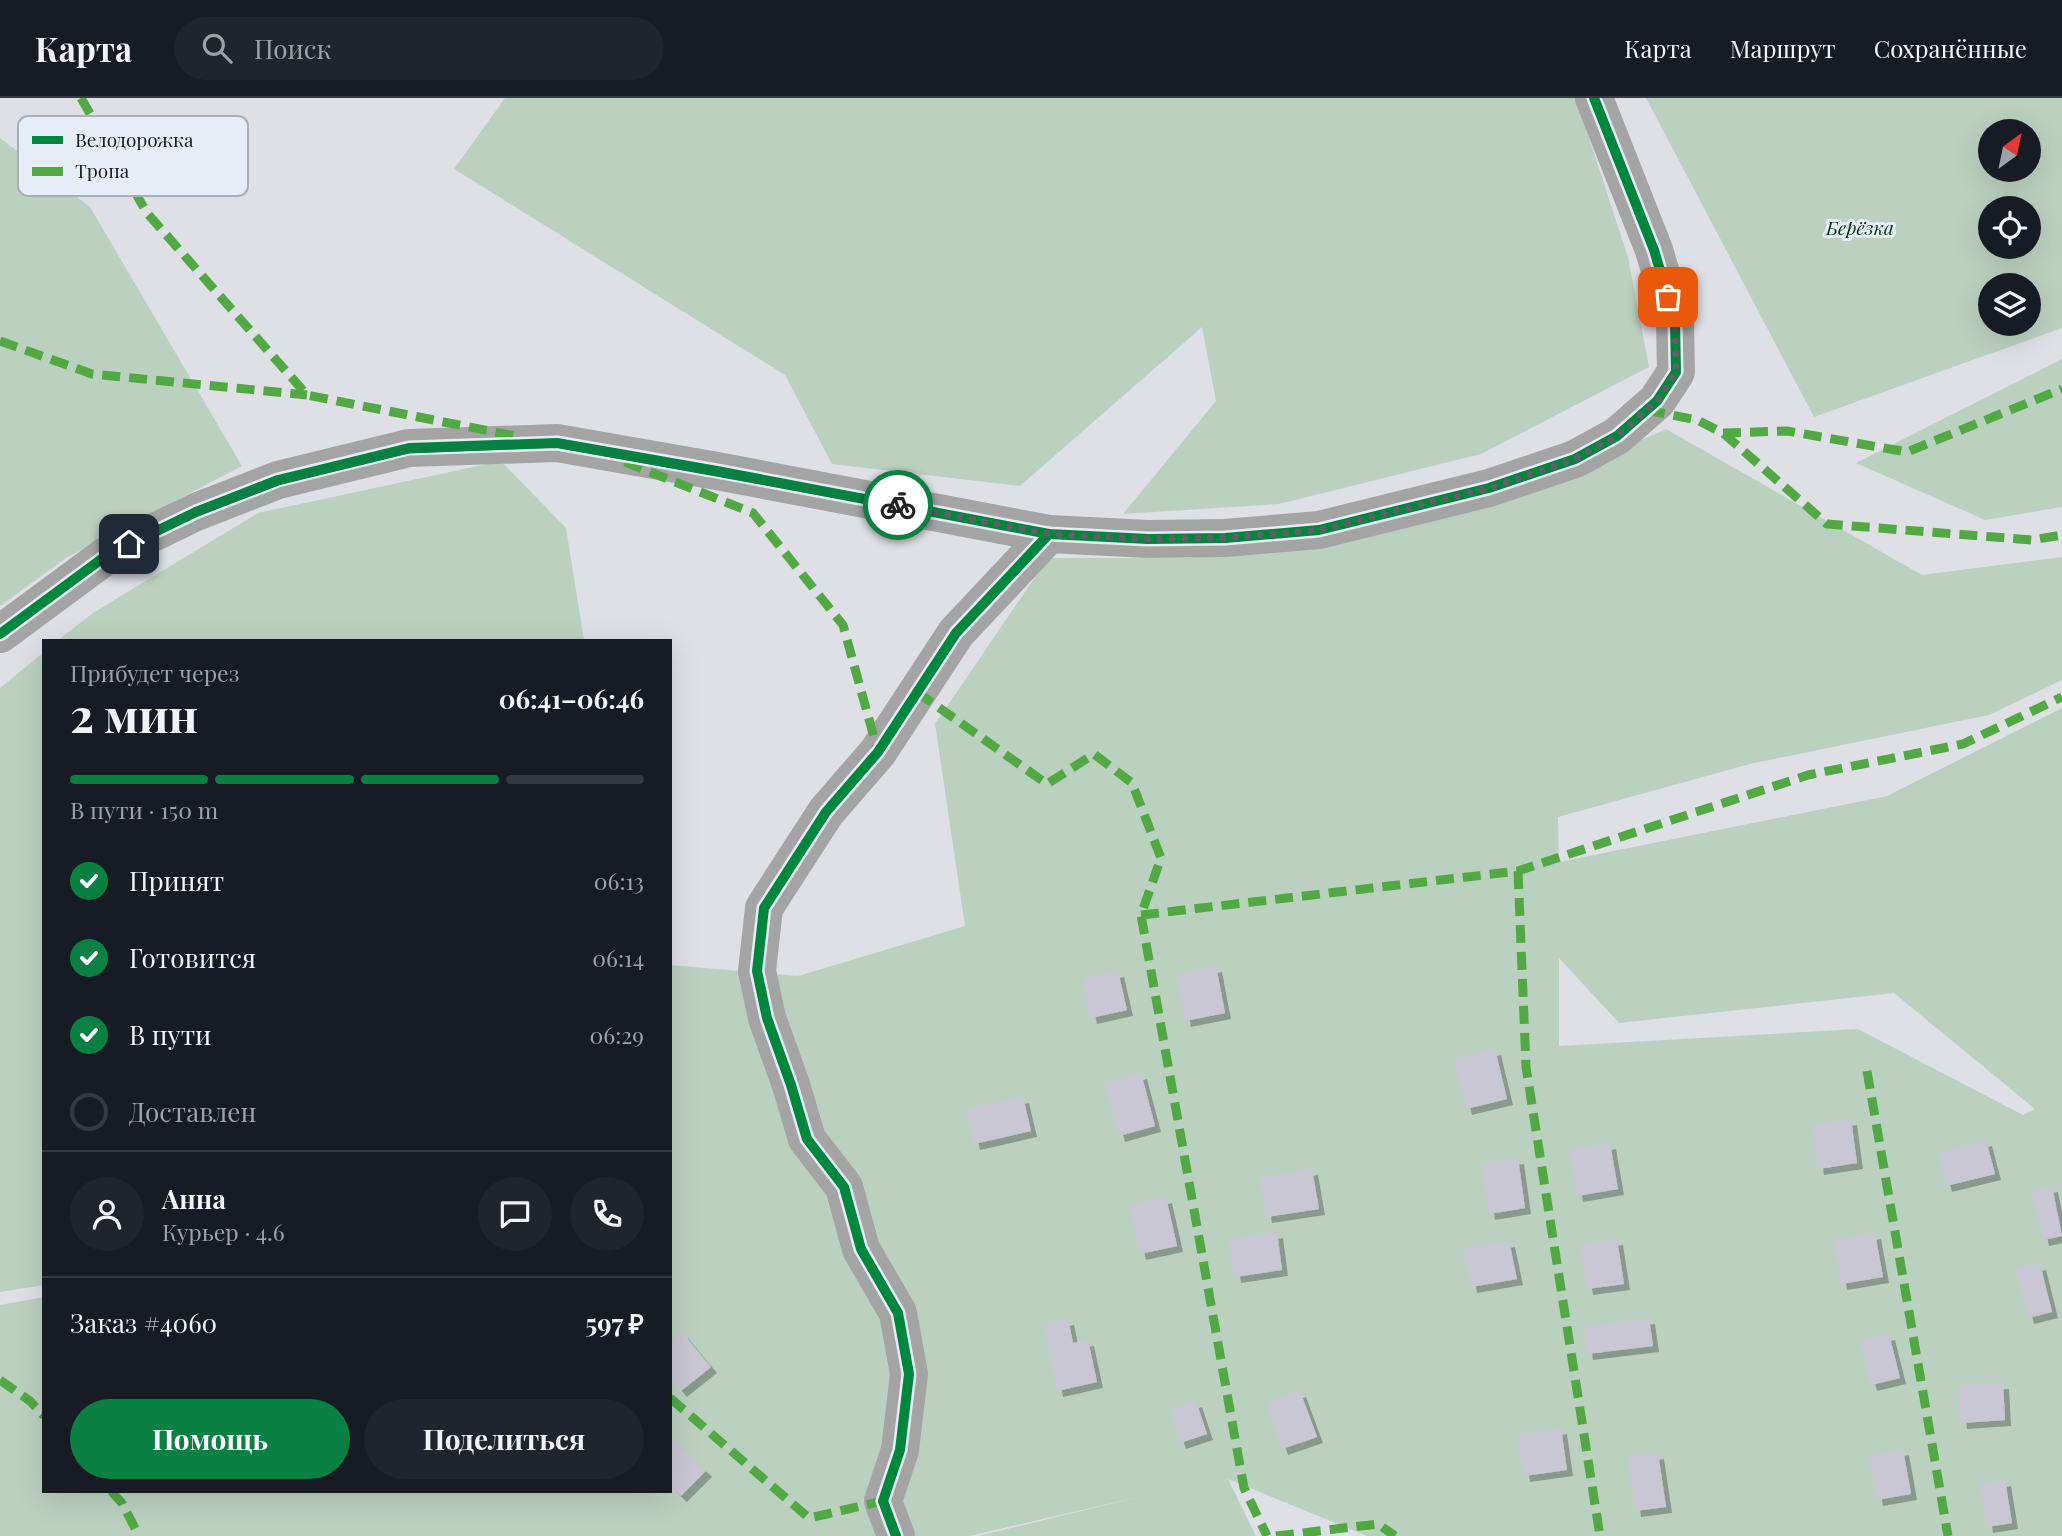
<!DOCTYPE html>
<html lang="ru">
<meta charset="utf-8">
<style>
body{margin:0;font-family:"Playfair Display",serif;background:#20242c;color:#f1f3f6;height:100vh;display:flex;flex-direction:column;font-size:26px;white-space:nowrap}
*{box-sizing:border-box;margin:0}
p{font-size:23px;color:#9ea1a6}
.icon{flex:none;width:38px;height:38px;fill:none;stroke:currentColor;stroke-width:2;stroke-linecap:round;stroke-linejoin:round}
.map{position:relative;flex:1;overflow:hidden}
.drawer{position:absolute;left:42px;top:541px;width:630px;height:854px;display:flex;flex-direction:column;background:#171b24;border-radius:0px;box-shadow:0 7px 28px #0002}
.drawer>*{flex:none}
.needle{width:46px;rotate:33deg}
.fabs{position:absolute;left:1978px;top:21px;display:grid;gap:14px}
.fabs a{display:grid;place-items:center;width:63px;height:63px;border-radius:50%;background:#171b24;box-shadow:0 7px 28px #0002;font-size:35px}
.pin{position:absolute;display:grid;place-items:center;width:60px;height:60px;color:#fff;margin:-30px;border-radius:14px;box-shadow:0 4px 10px #0006}
.courier{position:absolute;display:grid;place-items:center;width:70px;height:70px;margin:-35px;border:5px solid #0b8043;border-radius:50%;background:#fff;color:#222;box-shadow:0 2px 9px #0007}
.overview em{font-style:normal;font-weight:700}
.overview div{display:flex;flex-direction:column-reverse}
.overview{display:flex;align-items:center;justify-content:space-between;height:119px;padding:0 28px}
h1{font-size:46px;font-weight:700;line-height:52px}
.bar{display:grid;grid-template-columns:repeat(4,1fr);gap:10px 7px;align-content:center;height:84px;padding:0 28px}
.bar i{height:9px;border-radius:5px;background:#363941}
.bar .active{background:#0b8043}
.bar p{grid-column:span 4}
.line{display:flex;align-items:center;gap:18px;padding:0 28px;border-top:2px solid #363941}
.line div{flex:1}
.round{display:grid;place-items:center;flex:none;width:74px;height:74px;border-radius:37px;background:#20242c}
ol{padding:0 28px;list-style:none}
li{display:flex;align-items:center;gap:21px;height:77px}
li p{margin-inline-start:auto}
li .icon{padding:7px;border-radius:50%;background:#0b8043;color:#fff;stroke-width:4}
li:last-child{color:#9ea1a6}
li i{width:38px;height:38px;border:4px solid #363941;border-radius:50%}
.button{display:flex;gap:14px;margin-top:auto;padding:14px 28px}
.button a{flex:1;height:80px;border-radius:42px;background:#0b8043;color:#fff;font-size:28px;font-weight:700;line-height:80px;text-align:center}
.button a+a{background:#20242c;color:#f1f3f6}
header{display:flex;align-items:center;gap:42px;box-sizing:border-box;height:98px;padding:0 35px;background:#171b24;border-bottom:2px solid #363941}
header strong{font-size:33px}
nav{display:flex;gap:38px;margin-inline-start:auto;font-size:24px}
.search{width:490px;height:63px;background:#20242c;display:flex;align-items:center;gap:18px;box-sizing:border-box;padding:0 24px;border-radius:38px;color:#9ea1a6;font-size:26px}
.map>svg:first-child{display:block}
</style>
<header>
<strong>Карта</strong>
<div class="search"><svg class="icon" aria-label="search" viewBox="0 0 24 24"><circle cx="10" cy="10" r="6"/><path d="M15 15l6 6"/></svg>Поиск</div>
<nav><a>Карта</a><a>Маршрут</a><a>Сохранённые</a></nav>
</header>
<div class="map">
<svg width="2062" height="1438" viewBox="0 0 2062 1438">
<defs>
<filter id="shadow"><feDropShadow dx="6" dy="6" stdDeviation="0" flood-color="#0004"/></filter>
</defs>
<rect width="100%" height="100%" fill="#dee0e6"/>
<g fill="#bbd1c0" fill-rule="evenodd">
<path d="M505,0H1576L1628,159L1649,269L1481,356L1279,406L1123,416L1216,303L1202,229L1020,388L832,366L785,277L454,71Z"/>
<path d="M1646,0H2062V230L1814,319ZM1990,33H2028V72H1990ZM1990,110H2028V149H1990ZM2028,187V226H1990V187Z"/>
<path d="M0,40L90,109L242,368L66,460L0,508Z"/>
<path d="M2062,261V409L1985,422L1856,365Z"/>
<path d="M1666,331L1922,477L2062,459V582L1989,617L1750,666L1558,719L1559,764L1887,698L2062,610V1438H1367L1228,1381L1256,1438H978L1143,1398L969,1438H0V1207L44,1199V1393H670V867L798,878L965,828L935,626L1048,460H1191L1498,406ZM1559,860L1619,925L1894,895L2035,1011L2023,1017L1858,931L1559,948Z"/>
<path d="M501,363L566,430L584,542H58L93,515L258,415Z"/>
<path d="M44,554V1187L0,1194V590Z"/>
</g>
<g fill="#c8c7d3" filter="url(#shadow)">
<path d="M1216,868L1225,915L1185,923L1176,876Z"/>
<path d="M1118,873L1127,912L1091,920L1082,881Z"/>
<path d="M1495,951L1507,1001L1466,1011L1454,961Z"/>
<path d="M1141,975L1155,1028L1119,1038L1105,985Z"/>
<path d="M1023,999L1031,1033L974,1046L966,1011Z"/>
<path d="M1851,1021L1857,1065L1818,1071L1812,1027Z"/>
<path d="M1986,1042L1995,1076L1946,1088L1938,1055Z"/>
<path d="M1610,1045L1618,1091L1577,1098L1569,1052Z"/>
<path d="M1518,1060L1525,1110L1489,1116L1481,1065Z"/>
<path d="M1312,1071L1319,1111L1266,1119L1259,1079Z"/>
<path d="M2052,1088L2062,1138L2043,1142L2032,1092Z"/>
<path d="M1166,1099L1177,1148L1140,1156L1129,1107Z"/>
<path d="M1277,1134L1282,1172L1235,1179L1229,1141Z"/>
<path d="M1875,1135L1883,1179L1841,1186L1834,1142Z"/>
<path d="M1617,1141L1624,1186L1587,1191L1580,1147Z"/>
<path d="M1509,1143L1517,1181L1471,1189L1464,1151Z"/>
<path d="M2040,1166L2052,1214L2028,1220L2016,1171Z"/>
<path d="M1649,1220L1653,1248L1587,1256L1584,1229Z"/>
<path d="M1068,1221L1073,1245L1088,1242L1097,1284L1057,1293L1043,1226Z"/>
<path d="M682,1234L711,1269L681,1293L670,1280V1244Z"/>
<path d="M1889,1236L1900,1280L1871,1287L1860,1243Z"/>
<path d="M2003,1285L2005,1322L1961,1325L1958,1287Z"/>
<path d="M1300,1293L1317,1339L1282,1351L1266,1305Z"/>
<path d="M1196,1303L1207,1336L1180,1345L1169,1312Z"/>
<path d="M1561,1330L1567,1372L1524,1378L1517,1337Z"/>
<path d="M670,1338L706,1373L681,1398L670,1388Z"/>
<path d="M1903,1351L1911,1396L1877,1402L1869,1357Z"/>
<path d="M1658,1355L1666,1409L1635,1413L1628,1359Z"/>
<path d="M2005,1382L2012,1425L1987,1429L1980,1386Z"/>
</g>
<g fill="none" stroke-linecap="round" stroke-linejoin="round">
<g stroke="#a5a4a5" stroke-width="38">
<path d="M0,536L107,457L196,414L278,382L409,350L557,345L717,373L1049,436L1148,441L1225,440L1319,432L1489,390L1575,361L1617,338L1657,303L1676,274L1675,223L1654,152L1594,0"/>
<path d="M896,1438L883,1403L900,1352L909,1276L898,1215L861,1151L844,1089L807,1041L791,987L767,920L757,873L764,810L826,714L878,654L956,535L1049,436"/>
</g>
<g stroke="#52a943" stroke-width="9" stroke-dasharray="18 9" stroke-linecap="butt">
<path d="M81,0L147,115L307,297L520,339"/>
<path d="M0,243L92,276L307,297"/>
<path d="M1647,312L1697,322L1723,335L1827,426L2032,442L2062,437"/>
<path d="M1723,335L1787,333L1907,354L2062,291"/>
<path d="M625,364L753,415L843,527L878,654"/>
<path d="M917,594L1047,686L1094,656L1132,685L1161,760L1141,817L1244,1390L1267,1438"/>
<path d="M1518,773L1526,969L1600,1438"/>
<path d="M1141,817L1518,773L1808,677L1963,646L2062,599"/>
<path d="M1867,973L1948,1438"/>
<path d="M0,1282L30,1303L44,1318"/>
<path d="M670,1300L809,1420L883,1403"/>
<path d="M111,1393L122,1405L139,1438"/>
<path d="M1276,1438L1378,1426L1395,1438"/>
</g>
<defs>
<g id="cycleway">
<path d="M0,536L107,457L196,414L278,382L409,350L557,345L717,373L1049,436L1148,441L1225,440L1319,432L1489,390L1575,361L1617,338L1657,303L1676,274L1675,223L1654,152L1594,0"/>
<path d="M896,1438L883,1403L900,1352L909,1276L898,1215L861,1151L844,1089L807,1041L791,987L767,920L757,873L764,810L826,714L878,654L956,535L1049,436"/>
</g>
</defs>
<use href="#cycleway" stroke="#e7edf7" stroke-width="15"/>
<use href="#cycleway" stroke="#00873e" stroke-width="10"/>
</g>
<g fill="none" stroke-linecap="round" stroke-linejoin="round">
<path stroke="#5e6065" stroke-width="7" stroke-dasharray="0 12.6" d="M898,407L1049,436L1148,441L1224,440L1319,432L1489,390L1575,361L1617,338L1657,303L1676,274L1675,223L1668,199"/>
<path stroke="#0b8043" stroke-width="9" d="M129,446L196,414L278,383L409,351L557,345L898,407"/>
</g>
<g text-anchor="middle" dominant-baseline="central" stroke-width="6" stroke-linejoin="round" paint-order="stroke">
<g font-size="19" font-style="italic" fill="#05380f" stroke="#e7edf7">
<text x="1860" y="129">Берёзка</text>
</g>
</g>
<rect x="18" y="18" width="230" height="80" rx="10" fill="#e7edf7" stroke="#a9aeb6" stroke-width="2"/>
<rect x="32" y="38" width="31" height="8" fill="#00873e"/>
<rect x="32" y="69" width="31" height="9" fill="#52a943"/>
<g font-size="19" fill="#191b1f">
<text x="75" y="49">Велодорожка</text>
<text x="75" y="80">Тропа</text>
</g>
</svg>
<div class="fabs">
<a><svg class="needle" viewBox="-14 -14 28 28"><path d="M0-13l5 13h-10z" fill="#e53935"/><path d="M0 13l5-13h-10z" fill="#9ea1a6"/></svg></a>
<a><svg class="icon" aria-label="locate" viewBox="0 0 24 24"><circle cx="12" cy="12" r="6"/><path d="M12 2v4M12 18v4M2 12h4M18 12h4"/></svg></a>
<a><svg class="icon" aria-label="layers" viewBox="0 0 24 24"><path d="M12 4l9 5-9 5-9-5zM3 14l9 5 9-5"/></svg></a>
</div>
<div class="pin" style="left:1668px;top:199px;background:#ea580c"><svg class="icon" aria-label="bag" viewBox="0 0 24 24"><path d="M5 8h14l-1 12H6zM9 8a3 3 0 0 1 6 0"/></svg></div>
<div class="pin" style="left:129px;top:446px;background:#1f2937"><svg class="icon" aria-label="home" viewBox="0 0 24 24"><path d="M3 11l9-7 9 7M6 9v11h12V9"/></svg></div>
<div class="courier" style="left:898px;top:407px"><svg class="icon" aria-label="bike" viewBox="0 0 24 24"><circle cx="6" cy="16" r="4"/><circle cx="18" cy="16" r="4"/><path d="M6 16l4-8h5l3 8M10 8l3 8H6M13 5h3"/></svg></div>
<section class="drawer">
<div class="overview"><div><h1>2 мин</h1><p>Прибудет через</p></div><em>06:41–06:46</em></div>
<div class="bar"><i class="active"></i><i class="active"></i><i class="active"></i><i></i><p>В пути · 150 m</p></div>
<ol>
<li><svg class="icon" aria-label="check" viewBox="0 0 24 24"><path d="M5 12l5 5 9-10"/></svg>Принят<p>06:13</p></li>
<li><svg class="icon" aria-label="check" viewBox="0 0 24 24"><path d="M5 12l5 5 9-10"/></svg>Готовится<p>06:14</p></li>
<li><svg class="icon" aria-label="check" viewBox="0 0 24 24"><path d="M5 12l5 5 9-10"/></svg>В пути<p>06:29</p></li>
<li><i></i>Доставлен</li>
</ol>
<div class="line" style="height:126px"><a class="round"><svg class="icon" aria-label="person" viewBox="0 0 24 24"><circle cx="12" cy="8" r="4"/><path d="M4 21q1-7 8-7t8 7"/></svg></a><div><b>Анна</b><p>Курьер · 4.6</p></div><a class="round"><svg class="icon" aria-label="chat" viewBox="0 0 24 24"><path d="M4 5h16v11H9l-5 4z"/></svg></a><a class="round"><svg class="icon" aria-label="phone" viewBox="0 0 24 24"><path d="M5 4h4l2 5-3 2q2 4 5 5l2-3 5 2v4C11 20 4 13 5 4z"/></svg></a></div>
<div class="line" style="height:91px"><div>Заказ #4060</div><b>597 ₽</b></div>
<div class="button"><a>Помощь</a><a>Поделиться</a></div>
</section>
</div>
